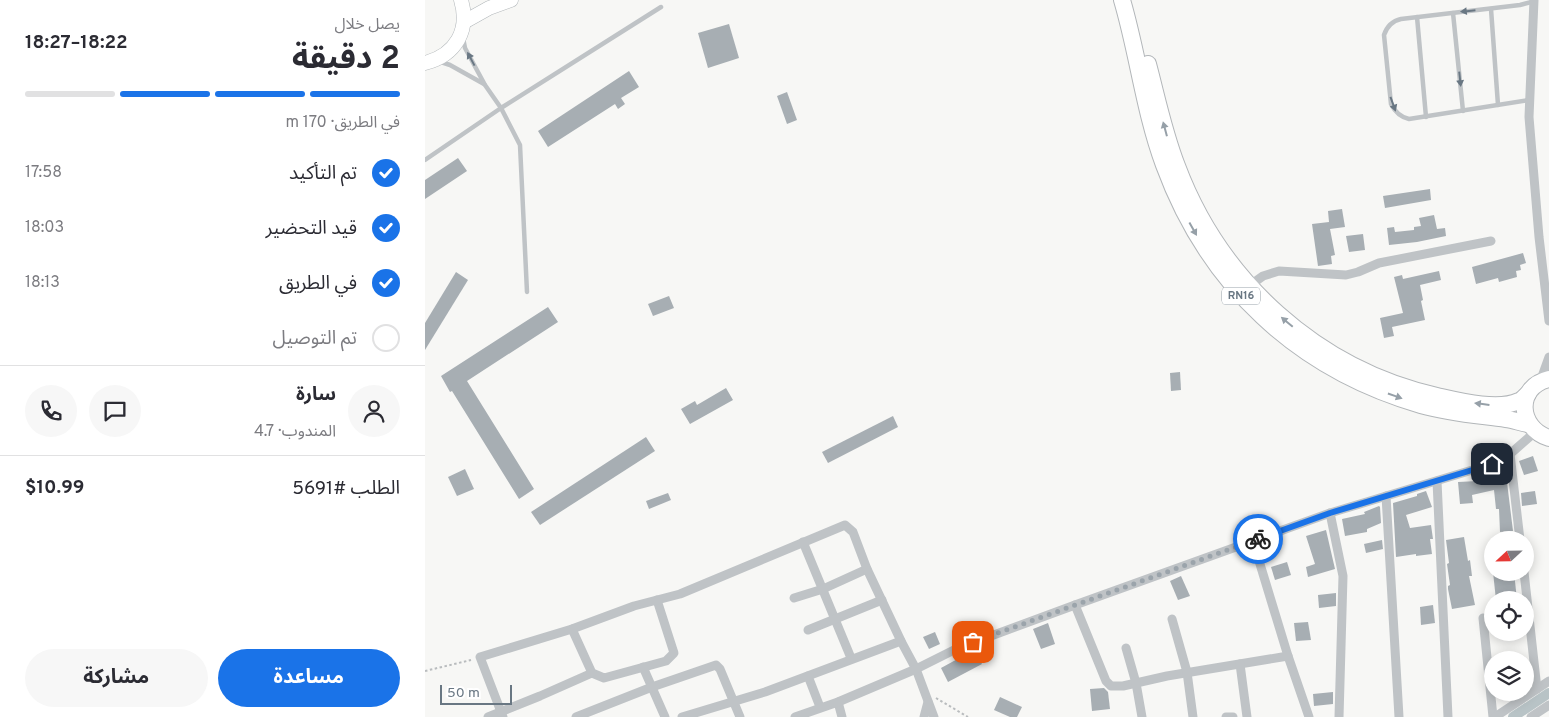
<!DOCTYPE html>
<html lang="ar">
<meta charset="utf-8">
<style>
body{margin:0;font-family:Overpass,"Noto Sans Arabic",sans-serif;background:#f7f7f7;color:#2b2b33;direction:rtl;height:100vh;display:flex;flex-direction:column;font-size:19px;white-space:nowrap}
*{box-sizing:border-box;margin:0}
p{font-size:16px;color:#7c7c81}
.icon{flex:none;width:28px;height:28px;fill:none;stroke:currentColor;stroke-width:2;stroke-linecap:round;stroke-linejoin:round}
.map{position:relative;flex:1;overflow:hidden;direction:ltr}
.drawer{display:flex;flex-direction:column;background:#fff;width:425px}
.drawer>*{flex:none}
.needle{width:32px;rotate:248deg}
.fabs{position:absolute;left:1059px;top:531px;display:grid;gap:10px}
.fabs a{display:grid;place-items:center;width:50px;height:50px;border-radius:50%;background:#fff;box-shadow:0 2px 12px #0003;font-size:25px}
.scale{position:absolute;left:15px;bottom:12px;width:72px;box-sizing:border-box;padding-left:5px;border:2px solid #697783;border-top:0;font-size:14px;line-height:18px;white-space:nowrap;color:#697783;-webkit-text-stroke:4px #fff;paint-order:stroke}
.pin{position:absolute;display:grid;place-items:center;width:42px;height:42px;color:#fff;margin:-21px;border-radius:10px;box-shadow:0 2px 8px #0006}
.courier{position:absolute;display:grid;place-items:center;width:50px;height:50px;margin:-25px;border:4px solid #1a73e8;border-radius:50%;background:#fff;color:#222;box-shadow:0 1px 6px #0007}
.head em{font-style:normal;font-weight:700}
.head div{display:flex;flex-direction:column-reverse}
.head{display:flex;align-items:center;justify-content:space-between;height:85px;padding:0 25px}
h1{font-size:32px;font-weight:700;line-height:38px}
.bar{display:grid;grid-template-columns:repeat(4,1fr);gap:8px 5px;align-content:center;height:60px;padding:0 25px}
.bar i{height:6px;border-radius:4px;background:#e1e1e2}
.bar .on{background:#1a73e8}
.bar p{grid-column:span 4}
.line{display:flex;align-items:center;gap:12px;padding:0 25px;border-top:1px solid #e1e1e2}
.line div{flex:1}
.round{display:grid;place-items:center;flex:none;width:52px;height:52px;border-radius:26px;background:#f7f7f7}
ol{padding:0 25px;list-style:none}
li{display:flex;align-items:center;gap:15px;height:55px}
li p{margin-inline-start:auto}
li .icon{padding:5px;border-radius:50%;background:#1a73e8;color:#fff;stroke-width:4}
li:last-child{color:#7c7c81}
li i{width:28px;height:28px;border:2px solid #e1e1e2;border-radius:50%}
.cta{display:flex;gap:10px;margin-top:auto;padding:10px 25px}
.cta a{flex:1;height:58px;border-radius:30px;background:#1a73e8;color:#fff;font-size:20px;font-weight:700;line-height:58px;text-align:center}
.cta a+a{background:#f7f7f7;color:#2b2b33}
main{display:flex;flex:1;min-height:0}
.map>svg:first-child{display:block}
</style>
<main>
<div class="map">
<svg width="1124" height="717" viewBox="0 0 1124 717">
<rect width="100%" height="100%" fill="#f7f7f5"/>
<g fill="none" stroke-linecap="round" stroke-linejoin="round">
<path stroke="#b8c3c6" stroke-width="10" d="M1088,717L1124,693"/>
</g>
<g fill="#a7aeb3">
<path d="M304,24L314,58L283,68L273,33Z"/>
<path d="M204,71L214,87L196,98L200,104L193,109L190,104L123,147L113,131Z"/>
<path d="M362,92L372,120L362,124L352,96Z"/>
<path d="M33,158L42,171L0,199V180Z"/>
<path d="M1005,189L1006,200L960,208L958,196Z"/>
<path d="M917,209L920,227L905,229L910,255L906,256L907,264L893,266L887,224L904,222L903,211Z"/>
<path d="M1009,215L1012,229L1020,228L1021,236L992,242L964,245L962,228L969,227L970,232L989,230V227L996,226L994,218Z"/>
<path d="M938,234L940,250L924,252L921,236Z"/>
<path d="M1098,253L1101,263L1095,265L1096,270L1091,271L1092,277L1074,282L1073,278L1051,284L1047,267Z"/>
<path d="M1014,271L1016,280L995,285L998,300L996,301L1000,320L967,327L969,336L959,338L955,318L978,313L969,277L977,275L978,279Z"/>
<path d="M31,272L43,280L0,350V323Z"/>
<path d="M244,296L249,308L228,316L223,304Z"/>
<path d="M123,307L133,322L42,381L109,489L94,499L27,391L25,392L16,376Z"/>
<path d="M755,372L756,390L746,391L745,373Z"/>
<path d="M301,388L308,400L265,424L256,409L270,401L272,405Z"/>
<path d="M468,416L473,427L403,463L397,452Z"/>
<path d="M221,437L230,451L115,525L106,512Z"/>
<path d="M1108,456L1113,471L1099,475L1094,461Z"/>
<path d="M1080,466L1088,531L1075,532L1074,509H1071L1069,490L1047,495L1048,503L1035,504L1033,482L1053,481L1051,475Z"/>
<path d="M40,469L49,489L32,496L23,477Z"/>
<path d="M1001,491L1007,507L981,515L985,528L1006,525L1008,539H1005L1007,554L991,556V554L971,557L968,503L992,496V494Z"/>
<path d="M1110,491L1112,504L1097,506L1096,493Z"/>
<path d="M243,493L246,500L224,509L221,501Z"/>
<path d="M954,506L955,507L956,523L942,529V532L920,536L917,519L940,514L939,512Z"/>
<path d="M901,530L910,569L883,577L881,567L890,564L881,536Z"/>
<path d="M1039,537L1043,561L1045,560L1047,576H1044L1050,605L1027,609L1023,589V586L1025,585L1022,564L1024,563L1021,540Z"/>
<path d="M957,540L958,549L941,553L939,544Z"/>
<path d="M862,562L866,575L850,580L846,567Z"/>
<path d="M1068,572H1089L1092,600H1071Z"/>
<path d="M756,576L765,596L753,600L745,581Z"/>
<path d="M911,593V606L894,608L893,595Z"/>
<path d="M1008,605L1010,623L996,625L995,607Z"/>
<path d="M883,622L886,640L871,641L869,623Z"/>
<path d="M623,623L630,644L616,649L608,629Z"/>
<path d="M510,632L515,644L504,649L498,637Z"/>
<path d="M549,650L557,664L523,682L516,668Z"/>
<path d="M679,688L683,692L685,709L667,711L665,689Z"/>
<path d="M908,692V704L889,706L888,694Z"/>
<path d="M575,697L597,707L592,717H585L569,710Z"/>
</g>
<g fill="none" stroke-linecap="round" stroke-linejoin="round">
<defs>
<g id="primary">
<path d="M39,22L64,8L86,0"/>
<path d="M0,63C31,55 45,30 36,0"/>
</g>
<g id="highway">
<path d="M697,0C713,54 719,111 739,165C783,285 872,369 996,405C1024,413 1052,415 1081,419C1089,420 1096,423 1103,424"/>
<path d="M723,64C732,98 739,133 752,166C795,281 892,369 1012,396C1034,401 1073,411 1094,401C1097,400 1100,396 1103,394"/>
<path d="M1124,379C1090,387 1093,428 1124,438"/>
</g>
</defs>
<use href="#primary" stroke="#b2b7ba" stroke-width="15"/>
<use href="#highway" stroke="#b2b6b9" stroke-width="18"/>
<g stroke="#b9bcbe" stroke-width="2" stroke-dasharray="2.5 2.5" stroke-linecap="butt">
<path d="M0,671L46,660"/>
<path d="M511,698L543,717"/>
</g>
<g stroke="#bfc3c6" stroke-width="4.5">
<path d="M1066,9L1073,105"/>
<path d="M1028,13L1038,111"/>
<path d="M992,17L1001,117"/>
<path d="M38,38L40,48L60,85L76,108L95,145L102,292"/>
<path d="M13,61L25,65L59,84"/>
<path d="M1104,100L984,119C975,117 970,112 966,104L959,35C962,26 967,21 976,19L1095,5L1110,1"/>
<path d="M0,160L76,108L236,7"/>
</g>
<g stroke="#bfc3c6" stroke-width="9">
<path d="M1109,0L1104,117L1114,237L1124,321"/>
<path d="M824,286L838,276L854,271L921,275L933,272L954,263L1066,241"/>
<path d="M1115,382L1124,357"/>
<path d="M1085,454L1095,540"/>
<path d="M1012,481L1023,717"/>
<path d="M961,496L974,717"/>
<path d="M905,513L918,576L914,717"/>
<path d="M828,541L863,656L884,717"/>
<path d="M378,542L426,658"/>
<path d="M1099,572L1112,689"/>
<path d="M369,598L398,589L442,569"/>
<path d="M650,605L681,681L686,686H698L742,676L863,656"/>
<path d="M1058,618L1068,717"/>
<path d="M747,619L762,672L768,717"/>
<path d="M147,629L167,673L179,678L241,661L249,653L232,600"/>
<path d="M383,630L457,600"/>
<path d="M701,648L711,683L717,717"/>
<path d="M815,664L822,717"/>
<path d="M218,667L240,717"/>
<path d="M383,676L395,707"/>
<path d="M413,702L417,717"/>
<path d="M63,717L115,696L167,673"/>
<path d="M78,717L55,657L147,629L209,606L255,594L420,525L428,532L442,569L476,641L491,669L509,717"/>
<path d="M151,717L227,687L291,665L295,669L315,717"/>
<path d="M257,717L340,692L476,641"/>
<path d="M370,717L413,702L491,669L531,649L650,605L905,513L1067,464L1085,454L1110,432"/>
<path d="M499,717L503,702"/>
<path d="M801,717H808"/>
<path d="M1070,717L1124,681"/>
<path d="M1106,717L1124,705"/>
</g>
<use href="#primary" stroke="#fff" stroke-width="14"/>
<use href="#highway" stroke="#fff" stroke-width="16"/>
</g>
<defs><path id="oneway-solid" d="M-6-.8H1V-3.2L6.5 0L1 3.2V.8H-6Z" transform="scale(1.25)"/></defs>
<g fill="#697783">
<use href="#oneway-solid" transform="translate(1043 11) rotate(174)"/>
<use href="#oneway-solid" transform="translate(46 59) rotate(-118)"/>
<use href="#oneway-solid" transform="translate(1035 79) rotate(84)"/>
<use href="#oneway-solid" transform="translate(968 104) rotate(70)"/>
</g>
<g fill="#96a0a8">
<use href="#oneway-solid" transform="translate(740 129) rotate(-105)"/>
<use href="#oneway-solid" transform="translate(768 229) rotate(61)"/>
<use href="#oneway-solid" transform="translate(862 322) rotate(-140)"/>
<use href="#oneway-solid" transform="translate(970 396) rotate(19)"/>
<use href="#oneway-solid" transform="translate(1057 404) rotate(-173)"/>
</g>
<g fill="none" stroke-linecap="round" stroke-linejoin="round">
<path stroke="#9ba4ab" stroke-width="5" stroke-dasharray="0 9" d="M548,642L833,539"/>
<path stroke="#1a73e8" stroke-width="6" d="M833,539L905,513L1067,464"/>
</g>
<g text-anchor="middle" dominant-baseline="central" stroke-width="5" stroke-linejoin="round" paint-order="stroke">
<rect fill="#fff" stroke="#96a0a8" stroke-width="1" x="797" y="287.5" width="38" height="17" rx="4"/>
<g font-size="11" font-weight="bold" fill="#697783">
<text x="816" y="296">RN16</text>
</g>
</g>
</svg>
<div class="fabs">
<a><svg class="needle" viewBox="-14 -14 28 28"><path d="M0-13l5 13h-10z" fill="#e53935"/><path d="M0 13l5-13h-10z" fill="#7c7c81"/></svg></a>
<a><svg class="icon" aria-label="locate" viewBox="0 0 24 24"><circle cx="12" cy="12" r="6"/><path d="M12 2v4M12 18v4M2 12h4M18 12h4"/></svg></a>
<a><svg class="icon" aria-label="layers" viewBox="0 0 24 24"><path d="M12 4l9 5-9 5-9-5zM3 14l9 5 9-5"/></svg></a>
</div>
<div class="scale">50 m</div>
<div class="pin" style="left:548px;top:642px;background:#ea580c"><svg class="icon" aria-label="bag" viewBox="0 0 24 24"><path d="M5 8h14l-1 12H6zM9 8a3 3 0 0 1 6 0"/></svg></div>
<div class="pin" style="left:1067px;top:464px;background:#1f2937"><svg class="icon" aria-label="home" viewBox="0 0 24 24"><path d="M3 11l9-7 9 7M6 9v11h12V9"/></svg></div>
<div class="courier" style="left:833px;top:539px"><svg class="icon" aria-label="bike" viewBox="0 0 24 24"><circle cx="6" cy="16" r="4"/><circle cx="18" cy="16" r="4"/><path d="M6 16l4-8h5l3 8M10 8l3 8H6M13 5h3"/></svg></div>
</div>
<section class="drawer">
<div class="head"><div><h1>2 دقيقة</h1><p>يصل خلال</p></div><em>18:22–18:27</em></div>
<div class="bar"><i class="on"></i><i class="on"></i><i class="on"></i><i></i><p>في الطريق · 170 m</p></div>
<ol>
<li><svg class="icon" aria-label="check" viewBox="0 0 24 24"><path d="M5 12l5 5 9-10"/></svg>تم التأكيد<p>17:58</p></li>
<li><svg class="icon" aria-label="check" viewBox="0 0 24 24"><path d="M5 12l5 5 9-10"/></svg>قيد التحضير<p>18:03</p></li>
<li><svg class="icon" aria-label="check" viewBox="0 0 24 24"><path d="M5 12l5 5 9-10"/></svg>في الطريق<p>18:13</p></li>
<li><i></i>تم التوصيل</li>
</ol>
<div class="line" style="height:90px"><a class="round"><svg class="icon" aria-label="person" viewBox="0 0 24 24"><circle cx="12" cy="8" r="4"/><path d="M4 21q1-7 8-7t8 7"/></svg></a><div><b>سارة</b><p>المندوب · 4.7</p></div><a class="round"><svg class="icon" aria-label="chat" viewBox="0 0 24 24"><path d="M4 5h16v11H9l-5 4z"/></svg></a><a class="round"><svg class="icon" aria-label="phone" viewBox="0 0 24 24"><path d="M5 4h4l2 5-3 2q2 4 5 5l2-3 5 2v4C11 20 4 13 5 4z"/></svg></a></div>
<div class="line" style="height:65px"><div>الطلب #5691</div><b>$10.99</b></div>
<div class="cta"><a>مساعدة</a><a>مشاركة</a></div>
</section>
</main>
